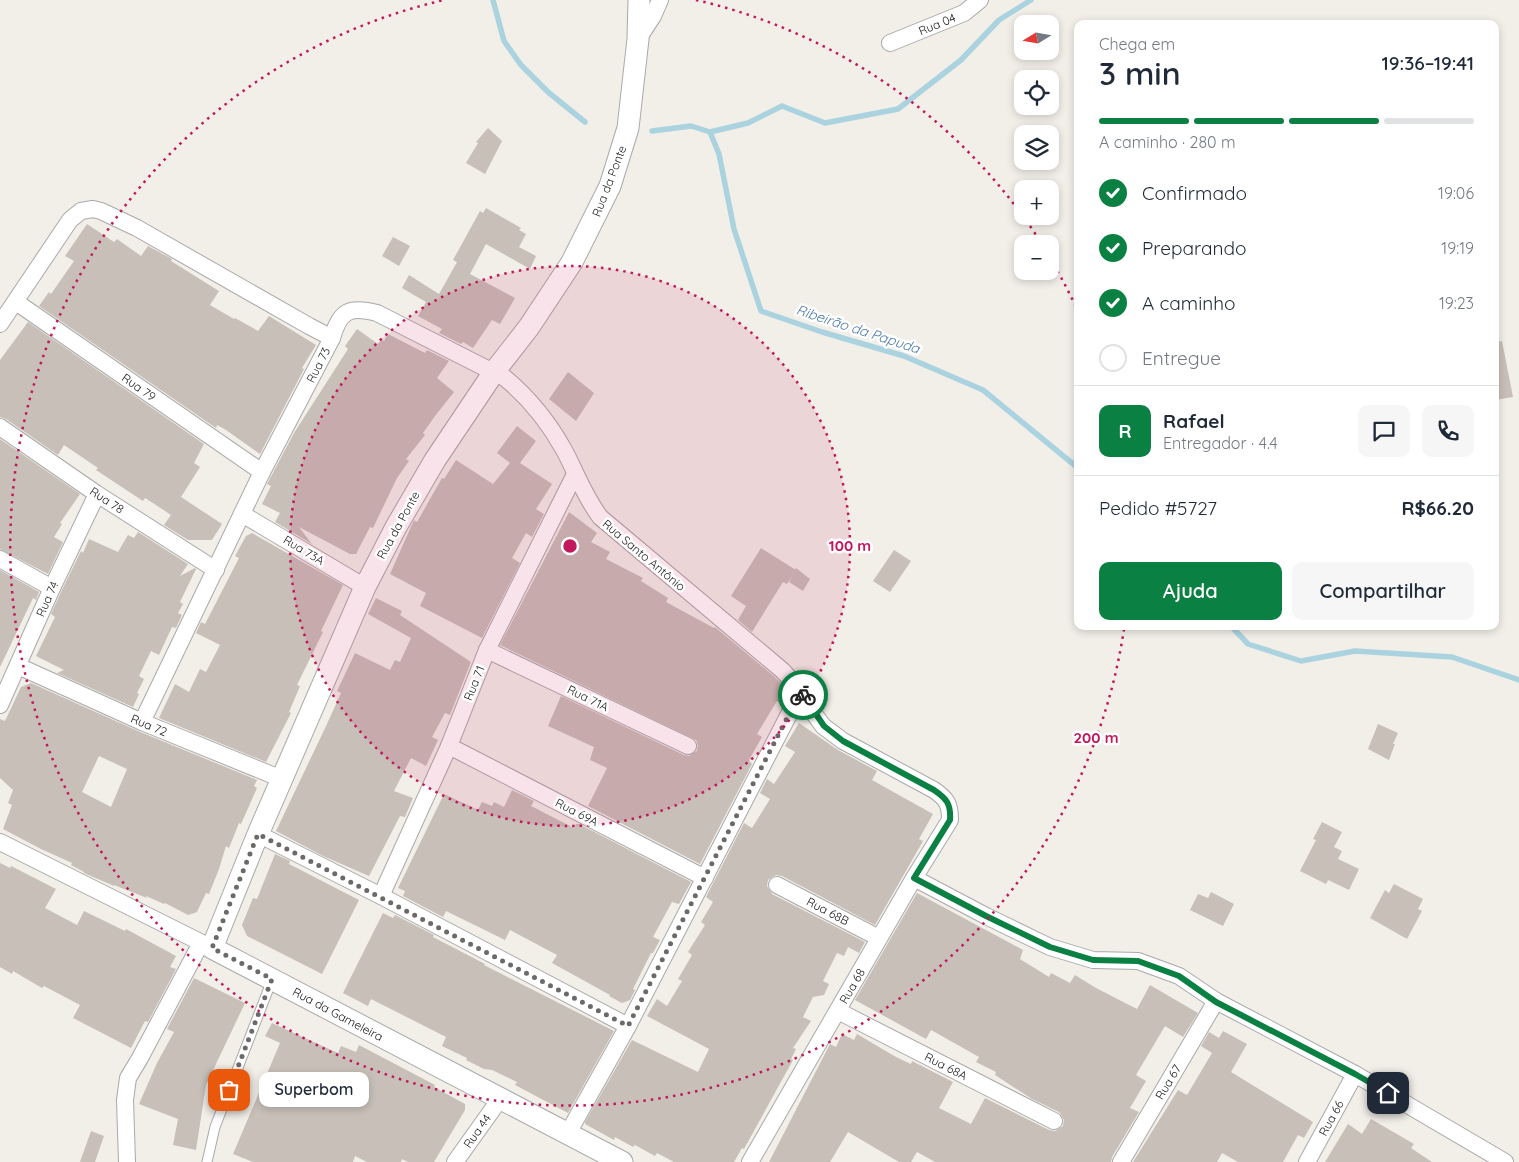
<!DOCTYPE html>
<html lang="pt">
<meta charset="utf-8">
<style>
body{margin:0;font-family:Quicksand,sans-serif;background:#f6f6f7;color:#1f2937;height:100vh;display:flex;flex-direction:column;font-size:19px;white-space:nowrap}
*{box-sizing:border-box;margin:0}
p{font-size:16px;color:#747a83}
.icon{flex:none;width:28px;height:28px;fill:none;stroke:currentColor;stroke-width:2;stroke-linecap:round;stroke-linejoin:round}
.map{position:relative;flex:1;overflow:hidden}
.side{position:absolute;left:1074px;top:20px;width:425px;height:610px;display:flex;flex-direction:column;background:#fff;border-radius:10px;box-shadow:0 2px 8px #0003}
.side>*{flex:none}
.needle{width:32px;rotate:259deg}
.fabs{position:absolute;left:1014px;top:15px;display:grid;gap:10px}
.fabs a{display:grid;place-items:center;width:45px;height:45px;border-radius:10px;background:#fff;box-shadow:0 2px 8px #0003;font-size:25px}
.pin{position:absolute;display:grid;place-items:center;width:42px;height:42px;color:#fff;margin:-21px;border-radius:10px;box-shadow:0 2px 8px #0006}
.courier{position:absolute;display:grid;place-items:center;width:50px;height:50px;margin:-25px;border:4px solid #0b8043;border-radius:50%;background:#fff;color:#222;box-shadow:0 1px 6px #0007}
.bubble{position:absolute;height:35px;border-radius:10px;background:#fff;box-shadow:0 2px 8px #0003;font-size:16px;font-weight:600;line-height:35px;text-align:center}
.head em{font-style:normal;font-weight:600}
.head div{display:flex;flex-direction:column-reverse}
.head{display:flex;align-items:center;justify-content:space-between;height:85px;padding:0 25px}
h1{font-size:32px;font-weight:600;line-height:38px}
.bar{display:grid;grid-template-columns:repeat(4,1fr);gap:8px 5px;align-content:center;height:60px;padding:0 25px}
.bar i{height:6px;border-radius:4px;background:#e0e1e3}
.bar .selected{background:#0b8043}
.bar p{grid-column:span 4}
.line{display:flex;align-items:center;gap:12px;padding:0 25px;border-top:1px solid #e0e1e3}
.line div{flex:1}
.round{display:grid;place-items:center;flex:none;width:52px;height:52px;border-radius:10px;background:#f6f6f7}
ol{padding:0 25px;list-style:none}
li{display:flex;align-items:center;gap:15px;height:55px}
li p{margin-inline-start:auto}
li .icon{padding:5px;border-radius:50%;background:#0b8043;color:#fff;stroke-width:4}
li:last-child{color:#747a83}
li i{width:28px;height:28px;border:2px solid #e0e1e3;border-radius:50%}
.cta{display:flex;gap:10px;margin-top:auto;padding:10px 25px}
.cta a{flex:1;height:58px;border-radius:10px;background:#0b8043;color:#fff;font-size:20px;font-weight:600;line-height:58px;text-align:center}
.cta a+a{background:#f6f6f7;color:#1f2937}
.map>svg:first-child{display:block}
</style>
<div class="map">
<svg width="1519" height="1162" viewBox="0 0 1519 1162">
<rect width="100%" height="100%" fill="#f2efe9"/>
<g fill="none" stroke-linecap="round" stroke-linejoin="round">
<g stroke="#aad3df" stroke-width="5.5">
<path d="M493,0L504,41L521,65L548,92L585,122"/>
<path d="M652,131L691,126L710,132L748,123L782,106L825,123L898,109L961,60L999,20L1031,0"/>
<path d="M710,132L719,154L734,229L761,311L822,332L904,356L983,390L1078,468"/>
<path d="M1231,626L1248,644L1301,661L1355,651L1452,657L1519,680"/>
</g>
</g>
<g fill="#c7bfb8" fill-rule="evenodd">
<path d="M488,128L502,141L485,174L466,163L478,143L476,142Z"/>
<path d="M486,208L521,228L519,230L526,234L519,247L536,256L530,269L486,244L470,274L515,298L500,324L492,320L473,348L463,342L461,344L439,333L442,329L418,316L426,302L402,288L409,275L439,294L457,262L453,260L480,211L483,213Z"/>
<path d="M87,224L114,242L117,239L141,256L148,246L172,259L171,261L219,291L210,305L234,319L235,318L258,331L269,316L316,345L302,368L304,369L260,454L226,430L217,425L216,428L39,306L49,292L51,294L74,261L65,256Z"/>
<path d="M393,237L410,246L399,266L382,256Z"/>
<path d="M28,322L204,444L194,463L200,467L181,497L222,524L212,540H188L164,525L171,515L159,507L145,498L143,501L96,470L98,468L64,445L58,455L6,419L0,417V360Z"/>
<path d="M357,329L378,344L382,340L384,341L388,334L425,353L427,350L449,361L437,378L454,392L435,416L423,433L425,435L406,459L409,461L397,478L373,528L370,527L356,554H350L299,527L312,544L275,522L280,513L262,504L271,486L267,484L294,433L348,349L345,346Z"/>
<path d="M1502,341L1513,397L1495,400V342Z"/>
<path d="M568,372L594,393L576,421L549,399Z"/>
<path d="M517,426L536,441L520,463L552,484L536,509L544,514L532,537L526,533L512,558L520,563L482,638L420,606L426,593L390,574L414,520L417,522L442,478L444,479L456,460L493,484L510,463L497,453Z"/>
<path d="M0,439L80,494L60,523L62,524L54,537L63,542L48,574L0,549Z"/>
<path d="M569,512L597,533L591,542L610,552L606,559L643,578L641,581L668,598L666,602L714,628L715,627L776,678L789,692L782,705L777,701L757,734L762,737L749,760L752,764L700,864L588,806L607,768L590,760L594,747L548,726L561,696L684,755L689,756L697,751L698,745L696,740L500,645Z"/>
<path d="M138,532L188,564L180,576L195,568L196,569L180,602L183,604L178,613L182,615L176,628L172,627L159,655L151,651L139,676L144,679L137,693L139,694L133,707L57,673L64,670L36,656L55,617L51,614L61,592L81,551L83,553L89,539L118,552L128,535L134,538Z"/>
<path d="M252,533L343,585L321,631L323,632L297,685L300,686L289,712L291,713L266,762L159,718L175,684L189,692L200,669L206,672L220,645L196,633L201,622L205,624L239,558L235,556L246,536Z"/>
<path d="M761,548L796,570L787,584L783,582L752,632L738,620L746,606L731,596Z"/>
<path d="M894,550L911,561L890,592L873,581Z"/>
<path d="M796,568L810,579L803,591L789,582Z"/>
<path d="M0,570L39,592L36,600L33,598L0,667Z"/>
<path d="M376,598L402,611L400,615L471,662L450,715L445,713L432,737L438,740L426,766L411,758L394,791L413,798L405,817L400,816L369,876L323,856L276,831L327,724L341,693L337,691L355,653L390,670L395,660L400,662L411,638L368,614Z"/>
<path d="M31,683L138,731L257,780L254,786L257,788L241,824L239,823L229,848L226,846L219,869L209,894L206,893L197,912L188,915L165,903L164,904L146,896L147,898L114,885V886L84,873V872L71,865L72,863L41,849L3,829L12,805L8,803L13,790L0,778V719L5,721L21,687ZM99,756L127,769L111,807L82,792Z"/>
<path d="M799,723L838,750L877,771L872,780L933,814L919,839L923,841L875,925L782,876L776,875L768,880L767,886L772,894L865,942L859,953L848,947L844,956L837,953L823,981L829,984L824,995L813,997L803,1017L811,1021L793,1048L796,1049L791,1059L793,1060L744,1149L742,1148L734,1162H674L657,1153L655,1156L635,1145L633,1147L615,1137L614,1140L585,1124V1122L632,1040L698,1072L709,1049L647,1016L657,999L667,1006L682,981L678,979L692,955L688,952L705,925L701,922L713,902L706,897L744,823L752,828L770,799L760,793L767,779L774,784L795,752L785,746Z"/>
<path d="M1378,724L1398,733L1393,744H1395L1389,760L1368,749Z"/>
<path d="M512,790L534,801L531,806L574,828L576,824H579L691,882L679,904L672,902L653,937L660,940L653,953H651L633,989L635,990L630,1000L622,1003L609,996L610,995L552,963L557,955L510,930L505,940L446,911L443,917L403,896L405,891L398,888L444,794L478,810L482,802L492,806L494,802L504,807Z"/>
<path d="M1322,822L1342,832L1334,847L1342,851L1338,859L1359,869L1349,890L1328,880L1326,884L1300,871L1316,840L1313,839Z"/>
<path d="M275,854L290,861L289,864L359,900L322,974L247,936L242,925L253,898L257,899Z"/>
<path d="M0,863L10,868L11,866L56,889L45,908L77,925L84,911L125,931L126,929L176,956L170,967L176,969L148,1022L145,1021L131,1048L73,1018L80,1005L44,986L42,988L13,971L12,974L0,967Z"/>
<path d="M1394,884L1423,899L1418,909L1422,911L1407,939L1370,918L1385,890L1389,893Z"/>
<path d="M1211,892L1234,904L1223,926L1190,910L1198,894L1208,898Z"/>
<path d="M917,893L1023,950L1020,959L1049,977L1051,973L1070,983L1075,975L1096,988L1137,1009L1150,985L1198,1013L1183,1037L1165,1026L1136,1075L1146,1081L1130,1108L1139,1112L1112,1157L1111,1162H935L917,1152L911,1162H899L848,1132L830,1162H769L830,1044L836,1047L842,1034L854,1040L857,1034L896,1057L911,1064L912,1061L953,1082L939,1108L971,1124L985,1098L1049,1130L1055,1131L1063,1126L1064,1120L1059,1112L1032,1099L995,1075L996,1072L976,1062L979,1057L931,1030L926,1039L855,1000Z"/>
<path d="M383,913L393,918L395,915L434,935L433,937L485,964L484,965L614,1031L568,1113L515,1085L517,1082L492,1070L484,1069L466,1060L467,1058L442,1046L446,1037L371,999L368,1006L343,993Z"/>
<path d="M194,978L245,1003L206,1085L196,1150L173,1145L178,1119L139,1104L157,1063L174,1032L167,1029Z"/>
<path d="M272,1023L338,1053L341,1046L356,1052L359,1045L435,1085L434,1087L465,1104V1110L434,1162H408L402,1159L401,1162H367L355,1156L353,1162H253L233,1154L280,1043L265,1036Z"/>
<path d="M1223,1031L1247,1044L1231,1072L1313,1122L1304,1138L1298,1135L1283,1162H1238L1222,1153L1217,1162H1133L1178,1090L1187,1095L1212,1053L1201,1046L1209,1032L1219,1038Z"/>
<path d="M1371,1119L1414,1144L1411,1148L1432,1162H1325L1348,1124L1362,1134Z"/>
<path d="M91,1131L104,1136L95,1162H80Z"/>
</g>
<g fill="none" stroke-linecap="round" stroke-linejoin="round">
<defs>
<path id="service" d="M207,1162L215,1127L272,980"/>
<g id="minor">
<path d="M638,39L653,16L660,0"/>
<path d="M890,43L964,13L980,0"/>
<path d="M16,302L262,472"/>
<path d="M0,324L70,220L81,211L93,209L101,211L137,228L309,326L332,338"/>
<path d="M0,427L97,494L216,570"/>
<path d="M242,514L365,587"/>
<path d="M0,559L52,588"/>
<path d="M487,650L688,746"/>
<path d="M18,666L142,722L282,779"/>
<path d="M0,705L52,588L97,494"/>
<path d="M142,722L262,472L332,338C340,310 350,306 377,313L505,378C529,398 549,423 564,450C577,474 583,494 600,517L783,671L801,691L815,715L823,726L843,741L934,790C947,799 950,804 950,820L914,878L750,1162"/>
<path d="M449,746L705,878"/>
<path d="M258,834L381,896L628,1026"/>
<path d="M0,842L210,947"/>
<path d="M914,878L986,916L1050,947L1093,960L1138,961L1179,976L1216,1001L1355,1074L1505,1162"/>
<path d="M777,885L879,938"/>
<path d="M381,896L449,746L487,650L575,474"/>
<path d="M838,1011L1054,1121"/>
<path d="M567,1135L628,1026L801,691"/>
<path d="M127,1162L125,1100L128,1078L140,1058L201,943"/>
<path d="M455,1162L500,1099"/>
<path d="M1121,1162L1216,1001"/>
<path d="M1307,1162L1355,1074"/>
</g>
<path id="tertiary" d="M622,1162L212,948L258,834L365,587L396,527L435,460L494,372L529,327L572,262L610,186L628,128L638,39L639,0"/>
</defs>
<use href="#service" stroke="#a9a9a9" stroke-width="11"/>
<use href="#minor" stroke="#a9a9a9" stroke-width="18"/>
<use href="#tertiary" stroke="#a9a9a9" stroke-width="23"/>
<use href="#service" stroke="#fff" stroke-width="9"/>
<use href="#minor" stroke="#fff" stroke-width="16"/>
<use href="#tertiary" stroke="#fff" stroke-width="21"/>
</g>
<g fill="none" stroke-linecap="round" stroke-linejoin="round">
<path stroke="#6b6a68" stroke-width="5" stroke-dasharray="0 9" d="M229,1090L272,979L212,948L258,834L628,1026L801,691L803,695"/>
<path stroke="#0b8043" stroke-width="6" d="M803,695L824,726L843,741L934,790C947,799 951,804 950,820L914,878L986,916L1050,947L1093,960L1138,961L1179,976L1216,1002L1355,1074L1388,1093"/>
</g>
<circle cx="570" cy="546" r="280" fill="#c2185b" fill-opacity=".12"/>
<g fill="none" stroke="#c2185b" stroke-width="2.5" stroke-dasharray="2.5 5">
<circle cx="570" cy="546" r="280"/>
<path d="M1124 629A560 560 0 1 1 444 0M696 0A560 560 0 0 1 1040 241M1050 258A560 560 0 0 1 1075 305"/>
</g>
<g text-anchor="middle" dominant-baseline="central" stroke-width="5" stroke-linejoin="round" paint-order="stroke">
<g font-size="12" fill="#222" stroke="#fff">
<text transform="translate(937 24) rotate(-22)">Rua 04</text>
<text transform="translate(609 181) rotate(-69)">Rua da Ponte</text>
<text transform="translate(318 365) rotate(-63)">Rua 73</text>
<text transform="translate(139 387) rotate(35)">Rua 79</text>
<text transform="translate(107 500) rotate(33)">Rua 78</text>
<text transform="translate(398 525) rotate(-61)">Rua da Ponte</text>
<text transform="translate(304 550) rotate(31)">Rua 73A</text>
<text transform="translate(644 555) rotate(40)">Rua Santo Antônio</text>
<text transform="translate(47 599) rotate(-66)">Rua 74</text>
<text transform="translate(474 683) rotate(-68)">Rua 71</text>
<text transform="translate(588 698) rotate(26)">Rua 71A</text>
<text transform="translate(149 725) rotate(23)">Rua 72</text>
<text transform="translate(577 812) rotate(27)">Rua 69A</text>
<text transform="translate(828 911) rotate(28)">Rua 68B</text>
<text transform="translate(852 986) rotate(-60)">Rua 68</text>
<text transform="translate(338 1014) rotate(28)">Rua da Gameleira</text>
<text transform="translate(946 1066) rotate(27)">Rua 68A</text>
<text transform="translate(1168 1082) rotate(-59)">Rua 67</text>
<text transform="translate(1331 1118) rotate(-61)">Rua 66</text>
<text transform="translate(477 1131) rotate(-55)">Rua 44</text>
</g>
<g font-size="14" font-style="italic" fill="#4a7aab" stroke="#fff">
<text transform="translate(858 329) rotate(18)">Ribeirão da Papuda</text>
</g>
</g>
<circle cx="570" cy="546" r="8" fill="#c2185b" stroke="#fff" stroke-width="2.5"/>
<g font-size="15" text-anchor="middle" font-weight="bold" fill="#c2185b" stroke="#fff" stroke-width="5" stroke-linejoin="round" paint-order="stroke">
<text x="850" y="551">100 m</text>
<text x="1096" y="743">200 m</text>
</g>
</svg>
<div class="fabs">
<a><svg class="needle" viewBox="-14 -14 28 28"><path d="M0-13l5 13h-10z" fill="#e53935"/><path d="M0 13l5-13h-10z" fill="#747a83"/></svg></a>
<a><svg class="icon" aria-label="locate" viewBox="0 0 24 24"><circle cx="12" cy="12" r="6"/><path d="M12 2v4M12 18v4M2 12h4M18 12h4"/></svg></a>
<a><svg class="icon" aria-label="layers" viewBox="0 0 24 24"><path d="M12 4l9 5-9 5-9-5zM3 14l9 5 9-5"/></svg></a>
<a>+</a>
<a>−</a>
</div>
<div class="pin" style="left:229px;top:1090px;background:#ea580c"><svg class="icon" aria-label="bag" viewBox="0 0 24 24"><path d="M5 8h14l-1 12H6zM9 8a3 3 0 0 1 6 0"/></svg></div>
<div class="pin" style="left:1388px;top:1093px;background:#1f2937"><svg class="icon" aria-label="home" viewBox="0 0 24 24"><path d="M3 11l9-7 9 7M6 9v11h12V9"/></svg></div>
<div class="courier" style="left:803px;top:695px"><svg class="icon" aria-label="bike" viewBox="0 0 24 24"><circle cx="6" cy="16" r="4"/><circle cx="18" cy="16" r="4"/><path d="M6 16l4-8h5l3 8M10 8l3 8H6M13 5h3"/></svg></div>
<div class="bubble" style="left:259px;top:1072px;width:110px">Superbom</div>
<section class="side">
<div class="head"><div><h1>3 min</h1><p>Chega em</p></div><em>19:36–19:41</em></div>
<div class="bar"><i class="selected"></i><i class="selected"></i><i class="selected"></i><i></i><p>A caminho · 280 m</p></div>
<ol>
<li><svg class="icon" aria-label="check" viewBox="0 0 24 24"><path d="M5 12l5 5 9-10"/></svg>Confirmado<p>19:06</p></li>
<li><svg class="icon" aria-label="check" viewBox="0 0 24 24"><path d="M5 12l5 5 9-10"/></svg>Preparando<p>19:19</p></li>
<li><svg class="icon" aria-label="check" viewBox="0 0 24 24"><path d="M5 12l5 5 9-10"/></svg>A caminho<p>19:23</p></li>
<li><i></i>Entregue</li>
</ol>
<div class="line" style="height:90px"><b class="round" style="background:#0b8043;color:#fff">R</b><div><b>Rafael</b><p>Entregador · 4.4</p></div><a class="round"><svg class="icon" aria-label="chat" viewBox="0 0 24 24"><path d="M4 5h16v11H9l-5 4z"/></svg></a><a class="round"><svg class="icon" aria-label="phone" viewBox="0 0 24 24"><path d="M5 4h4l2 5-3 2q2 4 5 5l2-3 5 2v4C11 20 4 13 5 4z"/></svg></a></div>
<div class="line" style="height:65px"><div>Pedido #5727</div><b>R$66.20</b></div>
<div class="cta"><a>Ajuda</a><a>Compartilhar</a></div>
</section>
</div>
